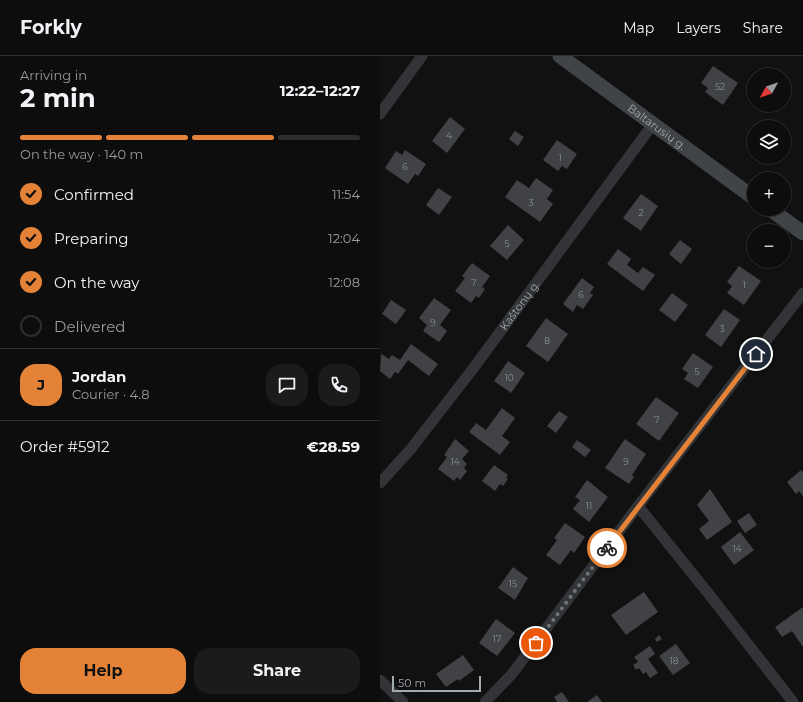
<!DOCTYPE html>
<meta charset="utf-8">
<style>
body{margin:0;font-family:Montserrat,sans-serif;background:#1b1b1c;color:#f1f3f6;height:100vh;display:flex;flex-direction:column;font-size:15px;white-space:nowrap}
*{box-sizing:border-box;margin:0}
p{font-size:13px;color:#9a9c9e}
.icon{flex:none;width:22px;height:22px;fill:none;stroke:currentColor;stroke-width:2;stroke-linecap:round;stroke-linejoin:round}
.map{position:relative;flex:1;overflow:hidden}
.drawer{display:flex;flex-direction:column;background:#0d0d0e;width:380px}
.drawer>*{flex:none}
.needle{width:26px;rotate:230deg}
.controls{position:absolute;left:367px;top:12px;display:grid;gap:8px}
.controls a{display:grid;place-items:center;width:44px;height:44px;border-radius:50%;background:#0d0d0e;box-shadow:0 1px 3px #0004,0 0 0 1px #2d2d2e;font-size:20px}
.scale{position:absolute;left:12px;bottom:10px;width:89px;box-sizing:border-box;padding-left:4px;border:2px solid #a3abb2;border-top:0;font-size:11px;line-height:14px;white-space:nowrap;color:#a3abb2;-webkit-text-stroke:3px #0c0c0d;paint-order:stroke}
.pin{position:absolute;display:grid;place-items:center;width:34px;height:34px;color:#fff;margin:-17px;border:2px solid #fff;border-radius:50%;box-shadow:0 1px 4px #0007}
.courier{position:absolute;display:grid;place-items:center;width:40px;height:40px;margin:-20px;border:3px solid #e48337;border-radius:50%;background:#fff;color:#222;box-shadow:0 1px 5px #0007}
.headline em{font-style:normal;font-weight:700}
.headline div{display:flex;flex-direction:column-reverse}
.headline{display:flex;align-items:center;justify-content:space-between;height:68px;padding:0 20px}
h1{font-size:26px;font-weight:700;line-height:30px}
.bar{display:grid;grid-template-columns:repeat(4,1fr);gap:6px 4px;align-content:center;height:48px;padding:0 20px}
.bar i{height:5px;border-radius:3px;background:#2d2d2e}
.bar .current{background:#e48337}
.bar p{grid-column:span 4}
.line{display:flex;align-items:center;gap:10px;padding:0 20px;border-top:1px solid #2d2d2e}
.line div{flex:1}
.round{display:grid;place-items:center;flex:none;width:42px;height:42px;border-radius:16px;background:#1b1b1c}
ol{padding:0 20px;list-style:none}
li{display:flex;align-items:center;gap:12px;height:44px}
li p{margin-inline-start:auto}
li .icon{padding:4px;border-radius:50%;background:#e48337;color:#111;stroke-width:4}
li:last-child{color:#9a9c9e}
li i{width:22px;height:22px;border:2px solid #2d2d2e;border-radius:50%}
.action{display:flex;gap:8px;margin-top:auto;padding:8px 20px}
.action a{flex:1;height:46px;border-radius:16px;background:#e48337;color:#111;font-size:16px;font-weight:700;line-height:46px;text-align:center}
.action a+a{background:#1b1b1c;color:#f1f3f6}
header{display:flex;align-items:center;gap:24px;box-sizing:border-box;height:56px;padding:0 20px;background:#0d0d0e;border-bottom:1px solid #2d2d2e}
header strong{font-size:19px}
nav{display:flex;gap:22px;margin-inline-start:auto;font-size:14px}
main{display:flex;flex:1;min-height:0}
.map>svg:first-child{display:block}
</style>
<header>
<strong>Forkly</strong>
<nav><a>Map</a><a>Layers</a><a>Share</a></nav>
</header>
<main>
<section class="drawer">
<div class="headline"><div><h1>2 min</h1><p>Arriving in</p></div><em>12:22–12:27</em></div>
<div class="bar"><i class="current"></i><i class="current"></i><i class="current"></i><i></i><p>On the way · 140 m</p></div>
<ol>
<li><svg class="icon" aria-label="check" viewBox="0 0 24 24"><path d="M5 12l5 5 9-10"/></svg>Confirmed<p>11:54</p></li>
<li><svg class="icon" aria-label="check" viewBox="0 0 24 24"><path d="M5 12l5 5 9-10"/></svg>Preparing<p>12:04</p></li>
<li><svg class="icon" aria-label="check" viewBox="0 0 24 24"><path d="M5 12l5 5 9-10"/></svg>On the way<p>12:08</p></li>
<li><i></i>Delivered</li>
</ol>
<div class="line" style="height:72px"><b class="round" style="background:#e48337;color:#111">J</b><div><b>Jordan</b><p>Courier · 4.8</p></div><a class="round"><svg class="icon" aria-label="chat" viewBox="0 0 24 24"><path d="M4 5h16v11H9l-5 4z"/></svg></a><a class="round"><svg class="icon" aria-label="phone" viewBox="0 0 24 24"><path d="M5 4h4l2 5-3 2q2 4 5 5l2-3 5 2v4C11 20 4 13 5 4z"/></svg></a></div>
<div class="line" style="height:52px"><div>Order #5912</div><b>€28.59</b></div>
<div class="action"><a>Help</a><a>Share</a></div>
</section>
<div class="map">
<svg width="423" height="646" viewBox="0 0 423 646">
<rect width="100%" height="100%" fill="#111112"/>
<g fill="#404245">
<path d="M333,10L358,27L343,49L325,36L328,32L321,27Z"/>
<path d="M70,61L85,73L67,97L52,85Z"/>
<path d="M135,75L144,81L138,90L129,83Z"/>
<path d="M177,84L197,98L187,113L182,110L178,115L163,104Z"/>
<path d="M25,94L46,108L38,120L35,118L28,128L5,112L16,95L22,99Z"/>
<path d="M156,122L173,134L167,143L173,148L160,166L125,141L137,124L149,132Z"/>
<path d="M58,132L72,141L59,159L46,149Z"/>
<path d="M261,138L278,150L261,175L243,162Z"/>
<path d="M128,169L144,184L127,204L110,190Z"/>
<path d="M300,184L312,193L301,208L289,198Z"/>
<path d="M238,193L251,203L247,209L258,217L263,211L275,219L263,235L227,208Z"/>
<path d="M92,207L110,220L102,231L105,233L99,242L96,240L91,247L75,235L85,222L82,220Z"/>
<path d="M359,210L381,225L364,249L347,237L352,230L347,226Z"/>
<path d="M202,222L214,231L210,237L213,239L203,253L197,249L193,256L183,248Z"/>
<path d="M292,237L308,249L295,266L279,254Z"/>
<path d="M54,242L71,254L60,269L67,275L59,286L43,275L47,269L39,262Z"/>
<path d="M11,244L26,254L16,268L2,258Z"/>
<path d="M344,253L360,264L341,291L325,279Z"/>
<path d="M166,262L188,278L168,306L146,290Z"/>
<path d="M31,288L58,308L49,320L28,304L18,318L15,316L10,323L0,315L1,298L9,303L12,299L20,304Z"/>
<path d="M313,297L333,311L318,332L304,323L308,317L302,313Z"/>
<path d="M128,305L145,317L131,337L114,325Z"/>
<path d="M276,341L299,357L279,385L256,368Z"/>
<path d="M122,352L135,362L122,380L130,386L120,399L89,376L96,367L106,374Z"/>
<path d="M179,355L188,361L176,377L167,370Z"/>
<path d="M75,383L89,395L82,403L87,408L84,412L87,415L80,424L77,421L74,425L58,413L67,401L64,399Z"/>
<path d="M245,383L266,398L252,419L254,421L249,428L225,412Z"/>
<path d="M197,384L211,394L205,401L192,391Z"/>
<path d="M114,409L128,419L126,422L128,423L123,430L120,428L115,435L102,425Z"/>
<path d="M421,414L423,416V440L419,435L416,438L407,426Z"/>
<path d="M207,424L228,441L209,466L193,453L200,444L195,441Z"/>
<path d="M330,433L352,466L327,484L319,473L329,465L317,449Z"/>
<path d="M369,457L377,469L365,477L357,465Z"/>
<path d="M185,467L205,481L194,497L191,494L180,509L166,499L177,484L174,482Z"/>
<path d="M360,476L374,494L354,509L341,491Z"/>
<path d="M133,511L148,522L135,544L118,532Z"/>
<path d="M264,536L278,556L246,579L231,559Z"/>
<path d="M423,551V591L412,575L402,581L395,571Z"/>
<path d="M116,563L135,577L117,600L99,587Z"/>
<path d="M279,579L282,583L277,586L275,583Z"/>
<path d="M296,588L310,607L293,619L279,600Z"/>
<path d="M270,590L275,598L268,603L278,617L270,622L266,616L263,618L259,612L256,614L253,609L258,606L254,601Z"/>
<path d="M83,599L94,614L79,625L78,623L66,631L56,618Z"/>
<path d="M182,636L189,646H177L174,641Z"/>
<path d="M217,639L222,646H207Z"/>
</g>
<g fill="none" stroke-linecap="round" stroke-linejoin="round">
<g stroke="#323437" stroke-width="11">
<path d="M0,58L42,0"/>
<path id="s1" d="M0,427L30,394L92,314L273,68"/>
<path d="M258,450L328,537L413,646"/>
<path d="M0,624L23,646"/>
<path d="M105,646L132,618L258,450L423,237"/>
</g>
<g stroke="#404347" stroke-width="15">
<path id="s2" d="M180,0L374,142"/>
<path d="M390,153L423,177"/>
</g>
</g>
<g fill="none" stroke-linecap="round" stroke-linejoin="round">
<path stroke="#70757a" stroke-width="4" stroke-dasharray="0 7.2" d="M156,587L227,492"/>
<path stroke="#e48337" stroke-width="5" d="M227,492L376,298"/>
</g>
<g text-anchor="middle" dominant-baseline="central" stroke-width="3.5" stroke-linejoin="round" paint-order="stroke">
<g font-size="9" fill="#8a9197">
<text x="340" y="30">52</text>
<text x="69" y="79">4</text>
<text x="180" y="101">1</text>
<text x="25" y="110">6</text>
<text x="151" y="146">3</text>
<text x="261" y="156">2</text>
<text x="127" y="187">5</text>
<text x="94" y="226">7</text>
<text x="364" y="228">1</text>
<text x="201" y="238">6</text>
<text x="53" y="266">9</text>
<text x="342" y="272">3</text>
<text x="167" y="284">8</text>
<text x="317" y="315">5</text>
<text x="129" y="321">10</text>
<text x="277" y="363">7</text>
<text x="75" y="405">14</text>
<text x="246" y="405">9</text>
<text x="209" y="449">11</text>
<text x="357" y="492">14</text>
<text x="133" y="527">15</text>
<text x="117" y="582">17</text>
<text x="294" y="604">18</text>
</g>
<g font-size="11" fill="#a3abb2" stroke="#0c0c0d">
<text stroke="none"><textPath href="#s2" startOffset="120">Baltarusių g.</textPath></text>
<text stroke="none"><textPath href="#s1" startOffset="226">Kaštonų g.</textPath></text>
</g>
</g>
</svg>
<div class="controls">
<a><svg class="needle" viewBox="-14 -14 28 28"><path d="M0-13l5 13h-10z" fill="#e53935"/><path d="M0 13l5-13h-10z" fill="#9a9c9e"/></svg></a>
<a><svg class="icon" aria-label="layers" viewBox="0 0 24 24"><path d="M12 4l9 5-9 5-9-5zM3 14l9 5 9-5"/></svg></a>
<a>+</a>
<a>−</a>
</div>
<div class="scale">50 m</div>
<div class="pin" style="left:156px;top:587px;background:#ea580c"><svg class="icon" aria-label="bag" viewBox="0 0 24 24"><path d="M5 8h14l-1 12H6zM9 8a3 3 0 0 1 6 0"/></svg></div>
<div class="pin" style="left:376px;top:298px;background:#1f2937"><svg class="icon" aria-label="home" viewBox="0 0 24 24"><path d="M3 11l9-7 9 7M6 9v11h12V9"/></svg></div>
<div class="courier" style="left:227px;top:492px"><svg class="icon" aria-label="bike" viewBox="0 0 24 24"><circle cx="6" cy="16" r="4"/><circle cx="18" cy="16" r="4"/><path d="M6 16l4-8h5l3 8M10 8l3 8H6M13 5h3"/></svg></div>
</div>
</main>
